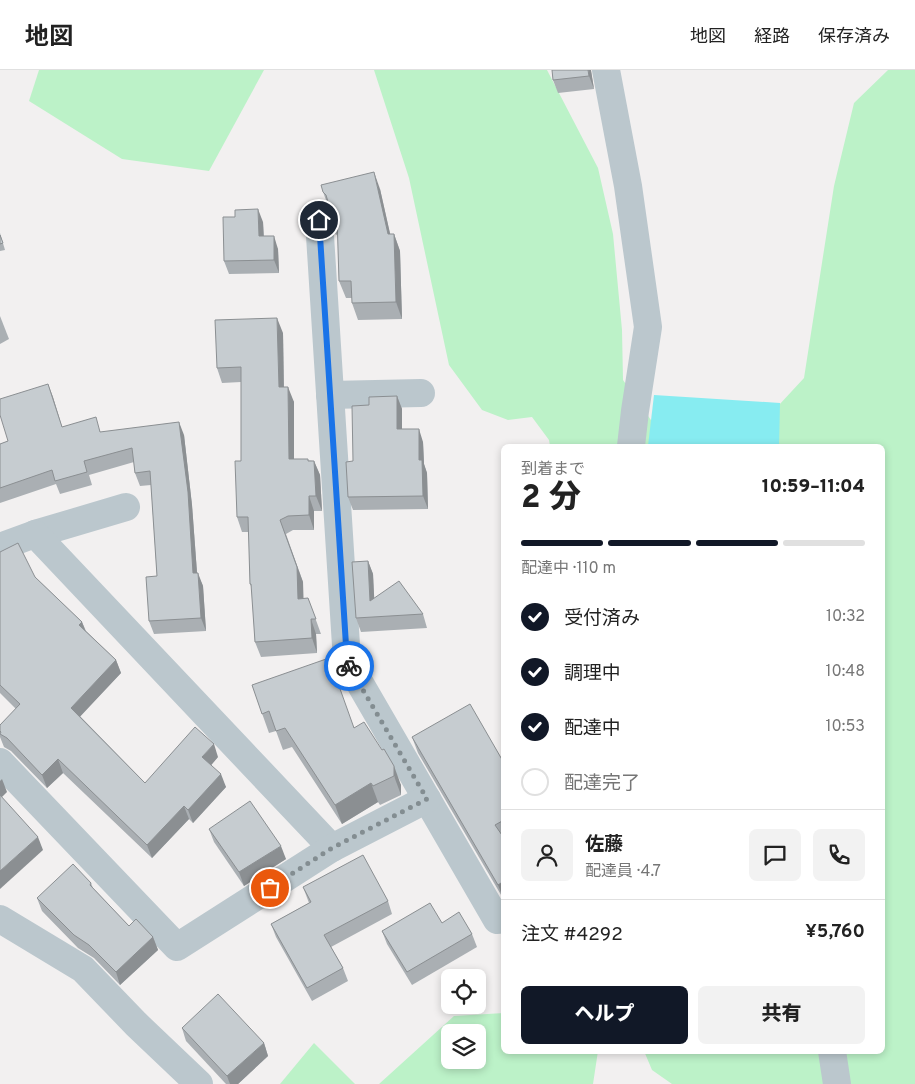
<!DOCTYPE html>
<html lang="ja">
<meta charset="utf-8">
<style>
body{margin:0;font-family:Overpass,"Noto Sans JP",sans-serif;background:#f2f2f2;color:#222;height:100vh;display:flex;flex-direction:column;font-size:19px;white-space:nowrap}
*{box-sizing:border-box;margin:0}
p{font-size:16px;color:#767676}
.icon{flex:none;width:28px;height:28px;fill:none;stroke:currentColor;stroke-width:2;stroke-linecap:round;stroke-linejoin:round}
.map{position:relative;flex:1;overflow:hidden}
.sheet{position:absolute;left:501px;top:374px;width:384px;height:610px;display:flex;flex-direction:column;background:#fff;border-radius:8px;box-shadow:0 2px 8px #0003}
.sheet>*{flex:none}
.tools{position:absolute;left:441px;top:899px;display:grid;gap:10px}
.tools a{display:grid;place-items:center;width:45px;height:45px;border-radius:8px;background:#fff;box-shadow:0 2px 8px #0003;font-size:25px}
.pin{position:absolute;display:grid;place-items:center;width:42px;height:42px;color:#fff;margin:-21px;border:2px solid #fff;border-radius:50%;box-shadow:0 1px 5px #0007}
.courier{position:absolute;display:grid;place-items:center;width:50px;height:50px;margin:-25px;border:4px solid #1a73e8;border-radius:50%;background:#fff;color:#222;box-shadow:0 1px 6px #0007}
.headline em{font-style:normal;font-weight:800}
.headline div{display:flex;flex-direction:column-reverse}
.headline{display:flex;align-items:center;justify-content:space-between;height:85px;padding:0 20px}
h1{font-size:32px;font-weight:800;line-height:38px}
.bar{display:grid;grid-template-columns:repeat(4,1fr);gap:8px 5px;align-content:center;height:60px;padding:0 20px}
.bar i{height:6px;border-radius:4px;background:#e0e0e0}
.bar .current{background:#111827}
.bar p{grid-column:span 4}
.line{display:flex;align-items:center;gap:12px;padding:0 20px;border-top:1px solid #e0e0e0}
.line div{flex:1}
.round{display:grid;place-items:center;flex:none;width:52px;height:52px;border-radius:8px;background:#f2f2f2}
ol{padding:0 20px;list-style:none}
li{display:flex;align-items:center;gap:15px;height:55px}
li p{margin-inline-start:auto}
li .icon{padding:5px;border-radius:50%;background:#111827;color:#fff;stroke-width:4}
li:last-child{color:#767676}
li i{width:28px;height:28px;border:2px solid #e0e0e0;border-radius:50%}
.button{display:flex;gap:10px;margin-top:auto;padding:10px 20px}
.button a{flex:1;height:58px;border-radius:8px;background:#111827;color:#fff;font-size:20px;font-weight:800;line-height:58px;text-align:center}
.button a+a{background:#f2f2f2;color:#222}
header{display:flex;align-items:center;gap:30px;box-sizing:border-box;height:70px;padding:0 25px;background:#fff;border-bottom:1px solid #e0e0e0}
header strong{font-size:24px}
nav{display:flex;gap:28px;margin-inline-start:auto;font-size:18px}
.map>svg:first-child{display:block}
</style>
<header>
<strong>地図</strong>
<nav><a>地図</a><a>経路</a><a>保存済み</a></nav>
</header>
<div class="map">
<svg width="915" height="1014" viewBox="0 0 915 1014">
<rect width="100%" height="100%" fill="#f2f0f0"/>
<g fill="#bcf2c8" fill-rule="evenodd">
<path d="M39,0H264L209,101L122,89L29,31Z"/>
<path d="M374,0H547L598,98L613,164L622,260L623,310L660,363V376H550L549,370L532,347L508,350L482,340L449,295L409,108Z"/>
<path d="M888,0H915V1014H672L652,1000L644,981H882V376H764L766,349L804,308L834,116L854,33Z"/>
<path d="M504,943V981H598L593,1014H379L454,946ZM450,962H478V990H450Z"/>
<path d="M314,973L355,1014H280Z"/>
</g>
<path fill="#87ecf1" d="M654,325L780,333L779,376H648Z"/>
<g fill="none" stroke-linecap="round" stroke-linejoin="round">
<g stroke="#bbc7cd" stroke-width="28">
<path d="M606,0L628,116L648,257L635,341L631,376"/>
<path d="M319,150L347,591L497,850L504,846"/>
<path d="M330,325L421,323"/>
<path d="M35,464L126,437"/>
<path d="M0,477L35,464L332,778"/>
<path d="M0,692L177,877L332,778L427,729"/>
<path d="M0,849L83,899L136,954L199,1014"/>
<path d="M832,981L837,1014"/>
</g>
</g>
<g fill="#aaafb3">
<path d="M591,2L594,19L558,23L553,10Z"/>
<path d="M380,119L390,164H394L400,181L402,249L358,250L352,233V228H346L339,211L338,164L336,165L329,148V138L323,122Z"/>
<path d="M263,152L264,166L278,179L279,203L229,204L224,191Z"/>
<path d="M0,163L5,180L0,181Z"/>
<path d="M0,246L9,269L0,274Z"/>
<path d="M283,263L284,317L294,332V389L314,391L320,405L322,441H314V460H293L286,464L303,512V529L308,528L321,564H316L317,583L261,587L255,572L252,518L250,514L249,462H242L237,447L241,391V312L222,313L217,298Z"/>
<path d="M48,314L62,357L101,362L184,365L192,435L197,503L203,516L206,561L154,564L149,551L157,506L151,415L140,416L135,403L134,392L89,405L92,415L60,424L56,414L0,433V374L8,371Z"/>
<path d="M397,326L402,339V359L423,372L424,394L427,403L428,439L353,440L348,427L353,391L369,335Z"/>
<path d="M0,482L35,507L82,552L86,561L116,590L121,603L80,646L145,713L218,687L211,695L226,717L193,753L189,749L152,788L63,703L47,718L11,681L4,677L0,667V655L16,639L0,623Z"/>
<path d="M368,491L373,504L374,529L423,544L427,558L361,562L356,548Z"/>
<path d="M252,615L355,658L401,715V725L380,735L378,732L342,754L292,677L283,680L276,661L269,663Z"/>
<path d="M412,667L504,693V830L418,683Z"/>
<path d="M209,759L286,789L244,816L214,772Z"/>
<path d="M91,813L93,818L129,856L153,867L158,880L120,915L94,888L78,878L42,841L37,828Z"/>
<path d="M303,817L388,831L392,844L331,877L343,898L348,911L312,931L276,867L271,854L309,833Z"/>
<path d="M442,853L472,864L477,877L412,915L387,874L382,861Z"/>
<path d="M182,958L264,973L268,986L238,1014H226L186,971Z"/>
</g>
<g fill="#8b8f92">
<path d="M588,0H591L594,19L589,6Z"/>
<path d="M374,102L380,119L394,181L388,164Z"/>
<path d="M258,139L263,152L264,179L259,166Z"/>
<path d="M394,164L400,181L402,249L396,232Z"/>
<path d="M274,166L278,179L279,203L274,190Z"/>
<path d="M277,248L283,263L284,332L279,317Z"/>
<path d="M48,314L53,327L66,370L62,357Z"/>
<path d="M288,317L294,332V404L289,389Z"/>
<path d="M397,326L402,339V373L397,359Z"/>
<path d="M179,352L184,365L192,435L198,516L193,503Z"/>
<path d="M419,359L423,372L424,394L427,403L428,439L423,426L419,390Z"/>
<path d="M314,391L320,405L322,441L316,426Z"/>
<path d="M309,426L314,441V460L309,445Z"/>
<path d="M280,450L303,512L304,544L298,529Z"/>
<path d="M368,491L373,504L375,544L370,531Z"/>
<path d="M198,503L203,516L206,561L201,548Z"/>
<path d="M311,549L316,564L317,583L312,568Z"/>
<path d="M82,552L87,565L79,555Z"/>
<path d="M116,590L121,603L76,651L71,638Z"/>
<path d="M214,674L218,687L207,700L202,687Z"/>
<path d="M58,689L63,703L47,718L42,705Z"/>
<path d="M394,696L401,715V725L394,706Z"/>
<path d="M221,704L226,717L193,753L188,740Z"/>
<path d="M2,709L7,722L0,729V711Z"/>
<path d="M371,713L378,732L342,754L335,735Z"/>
<path d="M184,736L189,749L152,788L147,775Z"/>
<path d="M38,767L43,780L0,819V801Z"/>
<path d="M281,776L286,789L244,816L239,802Z"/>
<path d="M504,811V830L498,815Z"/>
<path d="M153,867L158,880L120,915L116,902Z"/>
<path d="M264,973L268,986L238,1014H230L227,1006Z"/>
</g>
<g fill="#c6ccd0" stroke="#8b8f92">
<path d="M552,0H588L589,6L553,10Z"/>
<path d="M374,102L388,164H394L396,232L352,233L351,211H339L337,146L329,148L328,132L326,125L323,122L321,115Z"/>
<path d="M258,139L259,166H274V190L224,191L223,147H235V140Z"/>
<path d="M0,165L3,173L0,174Z"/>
<path d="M277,248L279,317H288L289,389H308V391H314L316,426H309V445L288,446L280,450L297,497L298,529L308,528L316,549H311L312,568L255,572L251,514H250L248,447H237L235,391H241V297L217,298L215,250Z"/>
<path d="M48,314L62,357L96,347L100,362L179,352L188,422L193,503H198L201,548L149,551L146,507L157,506L150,401L135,403L132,378L84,391L87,402L55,411L52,400L0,418V374L8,371L0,345V329Z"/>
<path d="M397,326V359H419V390H422L423,426L348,427L346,392L353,391L352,336L369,335V327Z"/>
<path d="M18,473L35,507L82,552L79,555L116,590L71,638L145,713L195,657L214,674L202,687L221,704L188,740L184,736L147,775L58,689L42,705L7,668L0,664L1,662L0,661V655L20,634L0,615V482Z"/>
<path d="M368,491L370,531L399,511L423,544L356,548L352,492Z"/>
<path d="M329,588L354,658L364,652L382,680L384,679L394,696V706L373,716L371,713L335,735L285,658L276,661L269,641L262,644L252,615Z"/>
<path d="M470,634L504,693V750L495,755L504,768V811L498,815L412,667Z"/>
<path d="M0,725L38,767L0,801Z"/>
<path d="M250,731L281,776L239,802L209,759Z"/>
<path d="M363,785L388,831L324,865L343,898L307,918L271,854L311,832L303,817Z"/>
<path d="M73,794L91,813L90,815L129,856L136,849L153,867L116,902L89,875L74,865L37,828Z"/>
<path d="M430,833L442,853L459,842L472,864L407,902L382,861Z"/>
<path d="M218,924L264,973L227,1006L182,958Z"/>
</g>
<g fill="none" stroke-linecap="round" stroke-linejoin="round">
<path stroke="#838d91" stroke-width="5" stroke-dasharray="0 9" d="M270,818L332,778L427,729L349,596"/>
<path stroke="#1a73e8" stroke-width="6" d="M319,150L347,591L349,596"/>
</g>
</svg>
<div class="tools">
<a><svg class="icon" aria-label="locate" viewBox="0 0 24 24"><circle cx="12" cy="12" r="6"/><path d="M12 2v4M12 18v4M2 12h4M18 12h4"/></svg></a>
<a><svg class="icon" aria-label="layers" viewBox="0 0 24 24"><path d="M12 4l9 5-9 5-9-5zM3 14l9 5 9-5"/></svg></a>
</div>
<div class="pin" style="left:270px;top:818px;background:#ea580c"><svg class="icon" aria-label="bag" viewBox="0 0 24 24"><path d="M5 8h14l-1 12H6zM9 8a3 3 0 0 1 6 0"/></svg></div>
<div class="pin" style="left:319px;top:150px;background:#1f2937"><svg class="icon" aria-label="home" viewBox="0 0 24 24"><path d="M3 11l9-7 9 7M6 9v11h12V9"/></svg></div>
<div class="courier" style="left:349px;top:596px"><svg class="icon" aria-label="bike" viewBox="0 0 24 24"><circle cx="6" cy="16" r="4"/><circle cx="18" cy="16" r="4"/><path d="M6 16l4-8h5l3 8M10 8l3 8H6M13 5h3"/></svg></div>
<section class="sheet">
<div class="headline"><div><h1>2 分</h1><p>到着まで</p></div><em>10:59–11:04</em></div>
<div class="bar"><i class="current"></i><i class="current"></i><i class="current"></i><i></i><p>配達中 · 110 m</p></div>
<ol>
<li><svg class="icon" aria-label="check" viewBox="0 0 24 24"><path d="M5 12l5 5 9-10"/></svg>受付済み<p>10:32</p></li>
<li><svg class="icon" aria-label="check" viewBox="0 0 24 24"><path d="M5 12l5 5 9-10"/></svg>調理中<p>10:48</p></li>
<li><svg class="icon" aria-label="check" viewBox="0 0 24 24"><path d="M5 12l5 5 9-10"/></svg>配達中<p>10:53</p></li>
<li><i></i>配達完了</li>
</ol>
<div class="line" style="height:90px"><a class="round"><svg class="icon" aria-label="person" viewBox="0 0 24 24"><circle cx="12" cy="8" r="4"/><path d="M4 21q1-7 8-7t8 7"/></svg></a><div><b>佐藤</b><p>配達員 · 4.7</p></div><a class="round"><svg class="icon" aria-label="chat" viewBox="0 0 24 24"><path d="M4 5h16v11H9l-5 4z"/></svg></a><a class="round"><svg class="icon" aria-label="phone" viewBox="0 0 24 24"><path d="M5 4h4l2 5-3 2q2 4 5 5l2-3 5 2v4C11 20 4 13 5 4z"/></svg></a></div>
<div class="line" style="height:65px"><div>注文 #4292</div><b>¥5,760</b></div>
<div class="button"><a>ヘルプ</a><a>共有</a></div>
</section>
</div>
